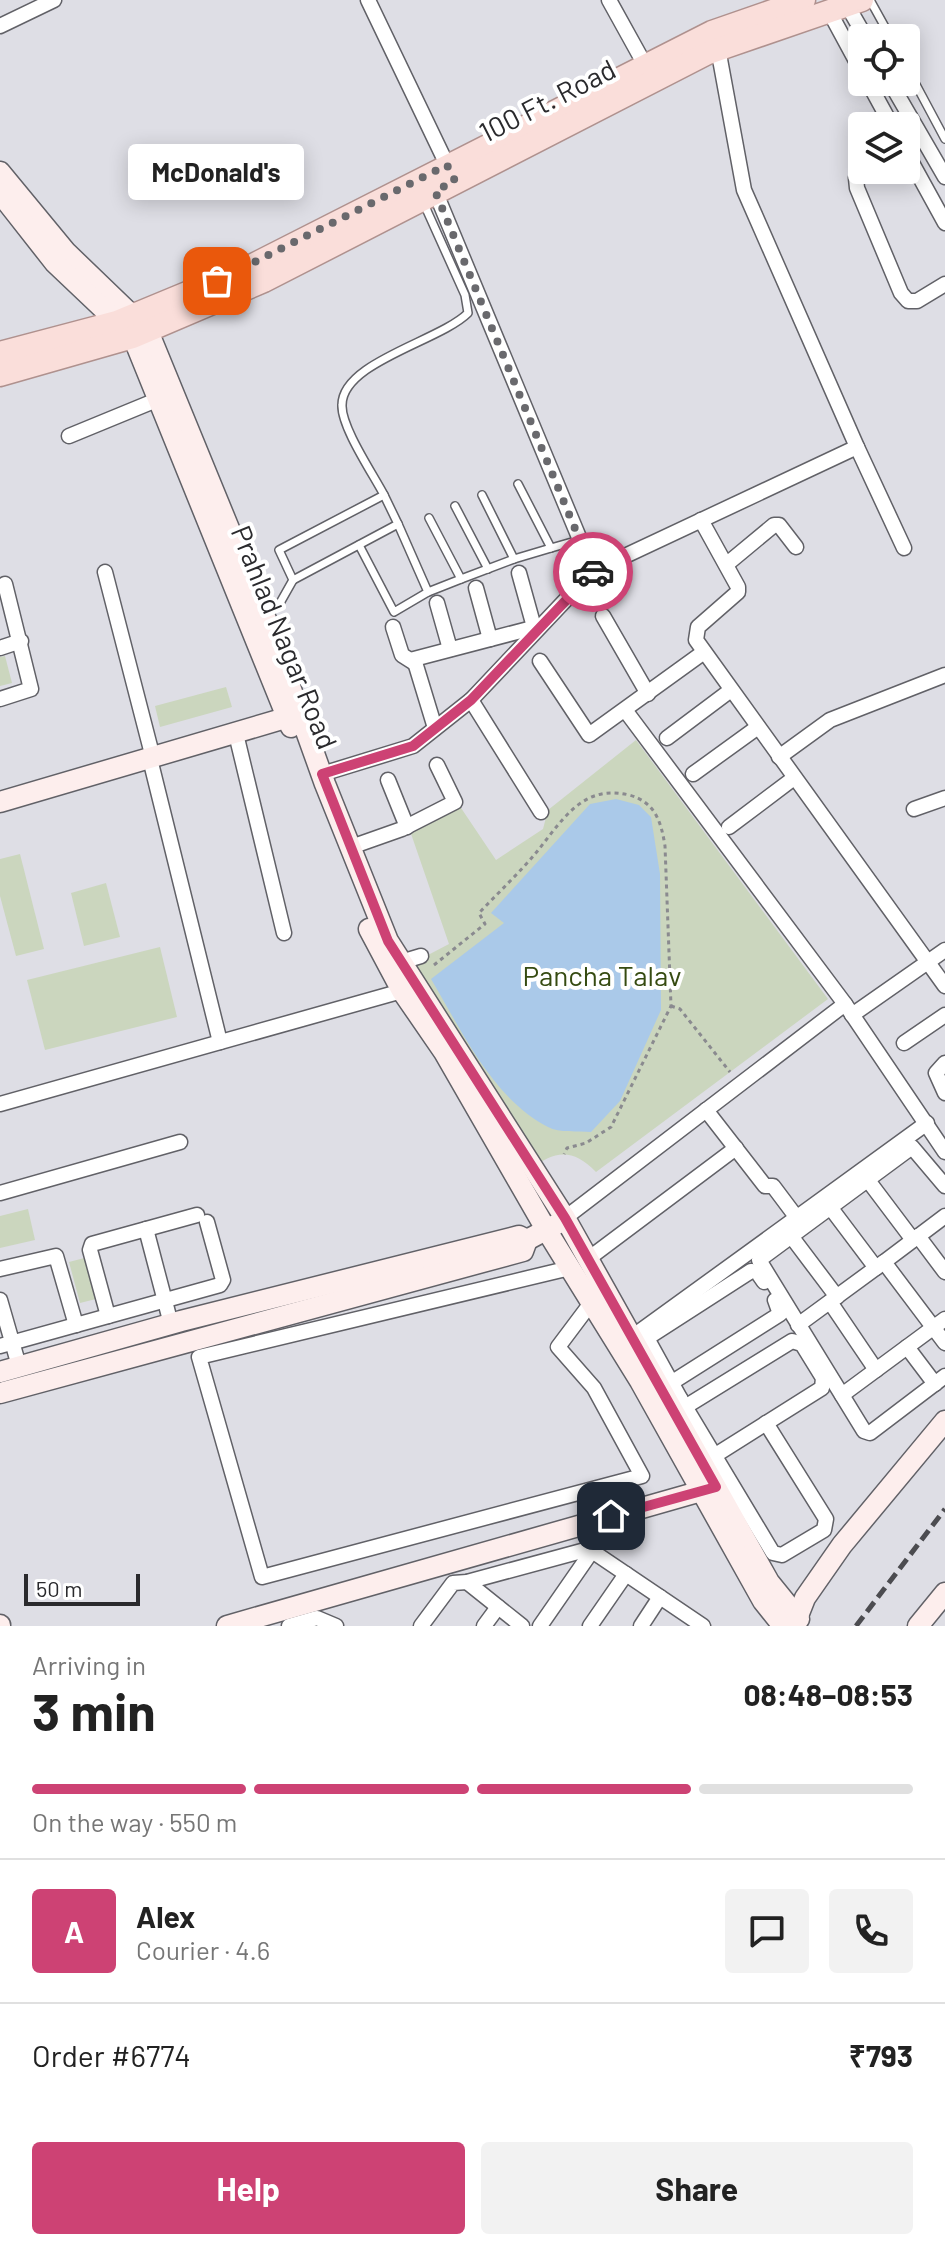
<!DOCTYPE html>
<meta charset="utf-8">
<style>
body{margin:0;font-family:Barlow,sans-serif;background:#f2f2f2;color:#222;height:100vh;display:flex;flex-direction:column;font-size:30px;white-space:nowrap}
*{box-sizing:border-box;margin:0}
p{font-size:26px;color:#767676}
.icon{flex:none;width:44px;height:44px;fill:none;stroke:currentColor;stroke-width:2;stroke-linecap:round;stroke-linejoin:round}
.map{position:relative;height:1626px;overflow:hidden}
.panel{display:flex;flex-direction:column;background:#fff;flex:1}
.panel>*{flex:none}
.fabs{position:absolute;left:848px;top:24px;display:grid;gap:16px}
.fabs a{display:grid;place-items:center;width:72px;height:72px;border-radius:8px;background:#fff;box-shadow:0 4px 20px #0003;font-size:40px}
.scale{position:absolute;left:24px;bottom:20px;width:116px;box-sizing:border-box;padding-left:8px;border:4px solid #2a2a2d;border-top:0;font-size:22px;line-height:28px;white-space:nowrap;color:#2a2a2d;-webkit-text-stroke:6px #fff;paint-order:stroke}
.pin{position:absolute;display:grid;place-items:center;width:68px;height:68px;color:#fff;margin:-34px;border-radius:16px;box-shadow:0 4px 12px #0006}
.courier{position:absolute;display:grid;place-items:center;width:80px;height:80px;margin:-40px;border:6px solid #cd4274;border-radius:50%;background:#fff;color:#222;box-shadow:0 2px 10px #0007}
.bubble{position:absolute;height:56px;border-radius:8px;background:#fff;box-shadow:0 4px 20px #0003;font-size:26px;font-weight:700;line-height:56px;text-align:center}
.head em{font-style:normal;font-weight:700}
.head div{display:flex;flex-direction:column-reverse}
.head{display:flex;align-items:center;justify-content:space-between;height:136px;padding:0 32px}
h1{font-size:52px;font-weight:700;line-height:60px}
.bar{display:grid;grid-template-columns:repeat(4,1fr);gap:12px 8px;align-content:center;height:96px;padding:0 32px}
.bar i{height:10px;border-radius:6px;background:#e0e0e0}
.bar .current{background:#cd4274}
.bar p{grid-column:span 4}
.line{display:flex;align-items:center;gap:20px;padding:0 32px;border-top:2px solid #e0e0e0}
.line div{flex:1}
.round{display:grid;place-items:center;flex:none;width:84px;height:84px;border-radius:8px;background:#f2f2f2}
.action{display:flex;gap:16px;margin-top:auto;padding:16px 32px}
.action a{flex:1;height:92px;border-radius:8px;background:#cd4274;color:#fff;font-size:32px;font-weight:700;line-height:92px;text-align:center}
.action a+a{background:#f2f2f2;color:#222}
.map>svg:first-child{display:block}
</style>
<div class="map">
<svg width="945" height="1626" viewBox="0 0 945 1626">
<rect width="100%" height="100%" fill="#dedee5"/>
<g fill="#cbd6be">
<path d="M5,656L12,683L0,686V657Z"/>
<path d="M226,687L232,707L160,727L155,706Z"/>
<path d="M636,740L828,999L596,1172C573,1148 554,1150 530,1170L407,966L449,944L408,825L455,799L496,860L543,829L548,810Z"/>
<path d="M20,854L44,949L16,956L0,896V859Z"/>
<path d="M106,883L120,937L84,946L71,893Z"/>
<path d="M160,947L177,1017L45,1050L27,980Z"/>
<path d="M28,1209L35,1240L0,1248V1216Z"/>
<path d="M92,1256L104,1297L80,1303L69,1262Z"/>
</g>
<path fill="#aac9e9" d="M616,799L639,805L651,817L660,874L661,1010L620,1101L591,1132C579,1131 559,1133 548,1127C492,1098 462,1031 431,979L504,923L491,913L590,804Z"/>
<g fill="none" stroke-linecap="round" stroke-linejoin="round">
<defs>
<g id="lane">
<path d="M870,0L891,38"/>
<path d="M906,66L945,139"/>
<path d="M482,495L514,559L551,548L518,484"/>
<path d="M455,506L488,569"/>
<path d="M359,545L394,612L428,592L398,524"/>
<path d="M551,548L579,540"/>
<path d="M461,579L514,559"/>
<path d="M293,580L398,524L384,495"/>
<path d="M428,592L461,579L429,518"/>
<path d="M266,613L280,603L293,580L279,550L384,495C373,474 341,427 342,405C342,362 440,341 468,313L465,295L424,204"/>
</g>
<g id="street">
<path d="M368,0L451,173"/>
<path d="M609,0L645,65"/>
<path d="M847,5L866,38"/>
<path d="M829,11L862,72"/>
<path d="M0,26L54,0"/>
<path d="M868,82L892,126"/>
<path d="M890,82L945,177"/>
<path d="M906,152L945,223"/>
<path d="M867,170L856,178L857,188L901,293L908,301H917L945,284"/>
<path d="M435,191L593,571L857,447L744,190L717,43"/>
<path d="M69,436L159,399"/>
<path d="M857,447L904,548"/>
<path d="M701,520L738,587V592L698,627L696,640L945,986"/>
<path d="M727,564L774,525H779L796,547"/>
<path d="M105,572L153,758"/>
<path d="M519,573L534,627"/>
<path d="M476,588L490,639"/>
<path d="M437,603L450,649"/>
<path d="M603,616L648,694"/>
<path d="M393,627L402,655L413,662"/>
<path d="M0,648L21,641"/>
<path d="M540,661L589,735L704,652"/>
<path d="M0,699L31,689L5,584"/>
<path d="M471,700L541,812"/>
<path d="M435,728L414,659L540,626"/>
<path d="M236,734L284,933"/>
<path d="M667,738L731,690"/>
<path d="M779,757L830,720L945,675"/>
<path d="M150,759L220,1042"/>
<path d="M322,774L413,746L471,700L593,571"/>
<path d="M693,774L758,727"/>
<path d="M388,780L407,827"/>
<path d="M914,809L945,798"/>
<path d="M729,827L794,778"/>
<path d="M351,847L402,829L455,802L437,765"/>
<path d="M401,962L421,956"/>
<path d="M845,1004L945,1152"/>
<path d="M852,1015L945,950"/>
<path d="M904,1043L945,1015"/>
<path d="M945,1063L936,1073L945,1093"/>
<path d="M0,1104L409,989"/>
<path d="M706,1110L765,1186H773L797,1218"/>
<path d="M867,1179L913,1240"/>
<path d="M945,1186L912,1147L759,1260L864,1431L870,1433L945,1376"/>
<path d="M0,1193L180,1142"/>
<path d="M830,1207L876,1268"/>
<path d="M945,1216L884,1262L945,1343"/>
<path d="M565,1218L845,1004L625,710"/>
<path d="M146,1229L171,1324"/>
<path d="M791,1236L837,1297"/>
<path d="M918,1236L945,1272"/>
<path d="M588,1259L736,1148"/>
<path d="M570,1268L199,1357L262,1577L642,1476L594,1388L558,1347L591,1303"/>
<path d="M0,1269L56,1256L76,1325"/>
<path d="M0,1300L19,1366"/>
<path d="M830,1302L876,1370"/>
<path d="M108,1316L90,1250L92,1244L197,1215"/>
<path d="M798,1325L884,1262"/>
<path d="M639,1332L927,1123"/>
<path d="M0,1346L220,1285L223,1280L207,1222"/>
<path d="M907,1347L935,1384"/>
<path d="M671,1383L780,1314L775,1300"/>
<path d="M842,1395L945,1319"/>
<path d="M680,1398L773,1553L782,1555L824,1530L826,1519L766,1423"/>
<path d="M670,1404L680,1398L647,1338L751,1271L757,1272L764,1282"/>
<path d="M685,1407L792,1341L802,1344L823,1378L822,1388L714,1456"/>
<path d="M467,1582L522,1626"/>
<path d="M289,1626L317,1618L336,1626"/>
<path d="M421,1626L453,1583L467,1582L589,1549L703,1626"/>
<path d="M484,1626L498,1607"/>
<path d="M540,1626L592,1551"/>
<path d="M590,1626L626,1574"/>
<path d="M641,1626L660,1597"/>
</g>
<g id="secondary">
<path d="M0,172L66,252L148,331L264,614L325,784L388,941L565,1218L769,1582L799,1619"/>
<path d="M0,193L55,263L133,337L291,727"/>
<path d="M0,802L299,714"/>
<path d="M369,929L402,991L444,1052L547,1231L640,1381L763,1601L783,1626"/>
<path d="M0,1372L181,1321L519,1236L527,1240L557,1224"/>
<path d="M0,1393L523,1251L527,1240"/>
<path d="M0,1625V1626"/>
<path d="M227,1626L712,1488"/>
<path d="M794,1626L805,1598L842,1545L945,1421"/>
<path d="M918,1626L945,1593"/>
</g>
<g id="primary">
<path d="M0,353L117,322L245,269L712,32L804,0"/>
<path d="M0,375L133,337L264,281L708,53L862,0"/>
</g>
</defs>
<use href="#lane" stroke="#616167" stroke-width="10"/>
<use href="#street" stroke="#616167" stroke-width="17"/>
<use href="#secondary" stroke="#616167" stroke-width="23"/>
<use href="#primary" stroke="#af918e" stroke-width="25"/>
<g stroke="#8a8a8f" stroke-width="3" stroke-dasharray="4 4" stroke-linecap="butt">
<path d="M434,965L485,924L479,913C498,893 518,874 535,854C560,824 581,783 629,795C655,802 661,821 665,846L671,1006L611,1127L586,1143L567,1148L564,1154"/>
<path d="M671,1006L680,1009L730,1072"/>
</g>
<use href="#lane" stroke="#fff" stroke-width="7"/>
<use href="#street" stroke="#fff" stroke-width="14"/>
<use href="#secondary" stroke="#fdeeed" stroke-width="20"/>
<use href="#primary" stroke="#fadeda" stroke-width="22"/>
<path stroke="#4c4c50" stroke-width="5" stroke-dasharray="12 6" stroke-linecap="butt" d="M856,1626L945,1509"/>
</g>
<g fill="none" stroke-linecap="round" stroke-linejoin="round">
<path stroke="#69696d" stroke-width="8" stroke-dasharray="0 14.4" d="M217,281L447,165L455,181L435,191L593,572"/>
<path stroke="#cd4274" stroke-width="10" d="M593,572L471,700L413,746L322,774L388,941L565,1218L716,1487L611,1516"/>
</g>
<g text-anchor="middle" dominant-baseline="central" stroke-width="8" stroke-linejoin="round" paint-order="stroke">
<g font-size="28" fill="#2a2a2d" stroke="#fff">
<text transform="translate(547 100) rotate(-27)">100 Ft. Road</text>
<text transform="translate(285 637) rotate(68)">Prahlad Nagar Road</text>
</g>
<g font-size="28" fill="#364b11" stroke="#fff">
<text x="602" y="975">Pancha Talav</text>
</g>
</g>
</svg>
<div class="fabs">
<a><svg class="icon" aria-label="locate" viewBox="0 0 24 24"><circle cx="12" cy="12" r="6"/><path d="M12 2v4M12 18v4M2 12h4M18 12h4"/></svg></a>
<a><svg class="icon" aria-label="layers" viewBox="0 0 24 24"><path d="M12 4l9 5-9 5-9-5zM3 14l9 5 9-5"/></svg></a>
</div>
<div class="scale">50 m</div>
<div class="pin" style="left:217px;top:281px;background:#ea580c"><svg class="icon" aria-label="bag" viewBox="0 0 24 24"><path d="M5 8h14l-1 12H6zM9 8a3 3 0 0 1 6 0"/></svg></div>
<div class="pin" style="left:611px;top:1516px;background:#1f2937"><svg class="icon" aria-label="home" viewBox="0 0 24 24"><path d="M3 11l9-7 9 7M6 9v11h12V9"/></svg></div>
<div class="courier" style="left:593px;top:572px"><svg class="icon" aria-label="car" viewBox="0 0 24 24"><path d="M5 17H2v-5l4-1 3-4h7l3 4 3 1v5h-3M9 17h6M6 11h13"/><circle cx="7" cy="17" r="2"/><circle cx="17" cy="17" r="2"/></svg></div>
<div class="bubble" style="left:128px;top:144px;width:176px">McDonald's</div>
</div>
<section class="panel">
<div class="head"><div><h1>3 min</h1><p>Arriving in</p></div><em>08:48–08:53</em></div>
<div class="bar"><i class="current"></i><i class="current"></i><i class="current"></i><i></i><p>On the way · 550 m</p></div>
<div class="line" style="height:144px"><b class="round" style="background:#cd4274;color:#fff">A</b><div><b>Alex</b><p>Courier · 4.6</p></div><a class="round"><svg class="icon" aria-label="chat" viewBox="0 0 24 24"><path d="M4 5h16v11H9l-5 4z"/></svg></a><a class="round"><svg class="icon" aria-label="phone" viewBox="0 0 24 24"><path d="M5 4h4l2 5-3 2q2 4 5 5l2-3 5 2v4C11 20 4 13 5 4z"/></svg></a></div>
<div class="line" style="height:104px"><div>Order #6774</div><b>₹793</b></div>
<div class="action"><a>Help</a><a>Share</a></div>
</section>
